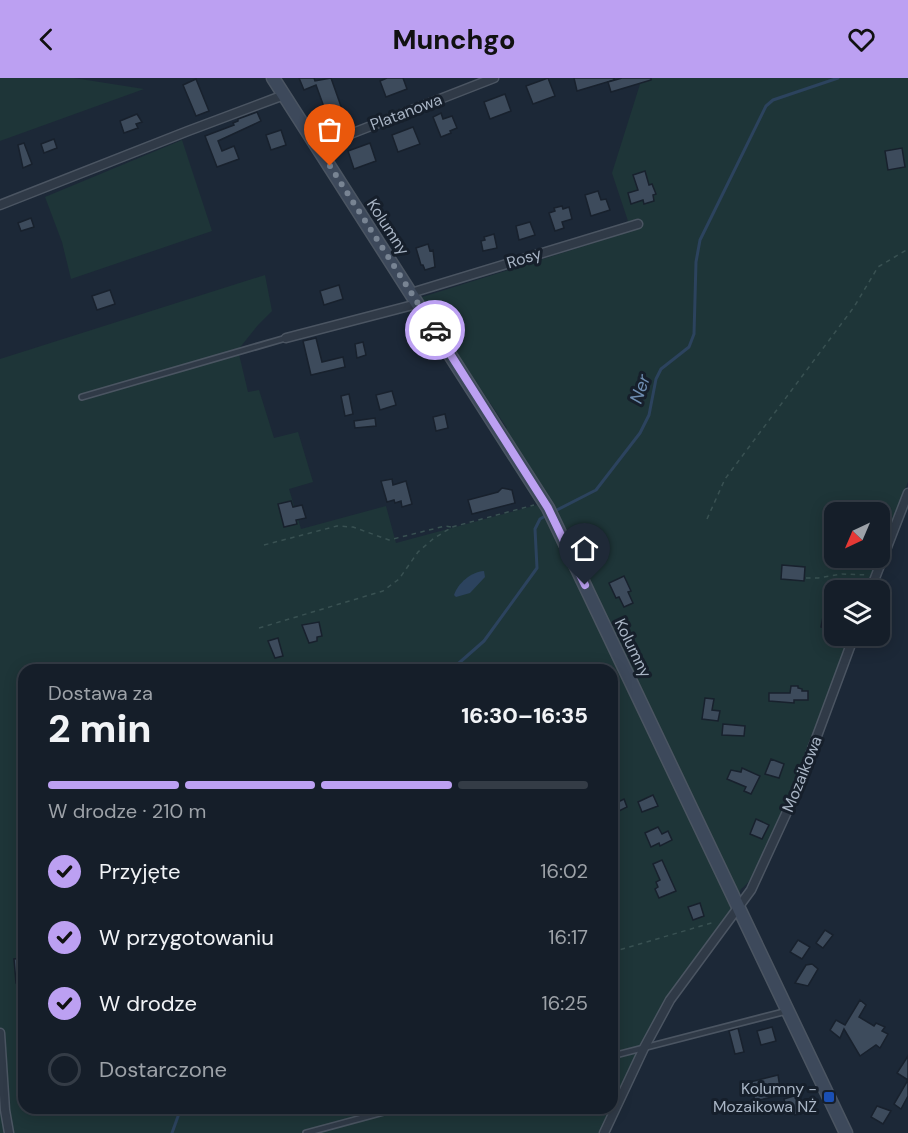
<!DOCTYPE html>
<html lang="pl">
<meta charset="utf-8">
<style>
body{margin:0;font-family:"DM Sans",sans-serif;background:#222b35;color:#f1f3f6;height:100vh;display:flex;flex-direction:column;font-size:22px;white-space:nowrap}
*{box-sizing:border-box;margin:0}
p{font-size:20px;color:#9da2a8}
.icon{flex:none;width:33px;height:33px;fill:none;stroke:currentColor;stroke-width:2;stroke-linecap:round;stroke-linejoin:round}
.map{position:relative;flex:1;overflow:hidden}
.panel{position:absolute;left:18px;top:586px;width:600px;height:450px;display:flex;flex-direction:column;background:#151e29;border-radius:18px;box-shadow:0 3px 15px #0003,0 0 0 2px #343c46}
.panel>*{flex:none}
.needle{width:39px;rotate:224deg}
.buttons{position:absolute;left:824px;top:424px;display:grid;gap:12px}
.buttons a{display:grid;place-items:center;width:66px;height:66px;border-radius:12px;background:#151e29;box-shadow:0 3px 15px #0003,0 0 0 2px #343c46;font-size:30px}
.pin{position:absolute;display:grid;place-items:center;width:51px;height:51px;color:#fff;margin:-62px -26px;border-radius:50% 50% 50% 0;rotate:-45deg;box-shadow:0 0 6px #0007}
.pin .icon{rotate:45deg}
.courier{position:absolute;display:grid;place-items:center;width:60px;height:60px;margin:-30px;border:4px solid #bca0f2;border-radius:50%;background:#fff;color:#222;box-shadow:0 2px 8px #0007}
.head em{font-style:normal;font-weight:800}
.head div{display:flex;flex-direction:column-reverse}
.head{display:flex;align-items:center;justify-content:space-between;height:102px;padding:0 30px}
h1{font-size:39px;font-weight:800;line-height:45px}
.bar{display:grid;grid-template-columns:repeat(4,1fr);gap:9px 6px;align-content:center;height:72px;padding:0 30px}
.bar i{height:8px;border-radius:4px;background:#343c46}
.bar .current{background:#bca0f2}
.bar p{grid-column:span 4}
ol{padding:0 30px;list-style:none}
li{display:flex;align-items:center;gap:18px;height:66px}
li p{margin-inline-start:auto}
li .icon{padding:6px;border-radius:50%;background:#bca0f2;color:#111;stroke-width:4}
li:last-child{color:#9da2a8}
li i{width:33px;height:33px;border:3px solid #343c46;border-radius:50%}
header{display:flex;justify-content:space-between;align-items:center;height:78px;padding:0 30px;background:#bca0f2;color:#111;font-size:27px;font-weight:800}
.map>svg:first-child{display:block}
</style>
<header><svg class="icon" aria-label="back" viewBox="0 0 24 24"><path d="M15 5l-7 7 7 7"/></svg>Munchgo<svg class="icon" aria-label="heart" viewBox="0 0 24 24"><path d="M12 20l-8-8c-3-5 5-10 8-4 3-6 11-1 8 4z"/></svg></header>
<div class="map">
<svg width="908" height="1055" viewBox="0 0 908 1055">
<rect width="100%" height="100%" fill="#1c2837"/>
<g fill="#1e3538">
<path d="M0,0H74L144,11L0,63Z"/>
<path d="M651,0H908V404L879,477V435H834V480H878L866,513H834V558H849C834,598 768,797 741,811L731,838L657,940L612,1030V592H24V1030H612L602,1055H0V281L265,197L272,233L258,247L238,272L248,314L259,312L274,360L298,354L313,404L289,411L301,451L386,428L396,465L537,427L491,355L507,350L419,220L613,159L628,143L612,95L641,3Z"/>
<path d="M182,62L212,153L71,201L62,164L45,119Z"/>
</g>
<path fill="#2c435e" d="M484,493L485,499L470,515L456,519L454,517C458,505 471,494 484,493Z"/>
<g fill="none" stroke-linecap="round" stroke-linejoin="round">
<g stroke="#2c435e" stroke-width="3">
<path d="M553,434L596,412L640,355L649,337L656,301L661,291L689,269L694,256L696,184L700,162L766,28L773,22L838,0"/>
<path d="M451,592L484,563L537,490L535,451L540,441L547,437"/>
<path d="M172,1055L181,1030"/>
</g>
</g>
<g fill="#3d4b5c" stroke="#18212d" stroke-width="1.5">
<path d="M299,0H314L315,3L331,0L343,34L328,40L316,7L304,12Z"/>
<path d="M387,0H403L407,11L386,19L380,3Z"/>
<path d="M548,0L555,18L533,26L526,8Z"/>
<path d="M574,0H614V2L577,13Z"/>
<path d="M622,0H651V2L611,14L608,4Z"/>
<path d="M196,1L209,33L196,38L183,7Z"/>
<path d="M505,16L511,33L490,41L484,24Z"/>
<path d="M257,34L261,43L218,63L222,73L234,68L239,81L217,89L205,58L234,47L233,45L238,43V41Z"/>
<path d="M441,35L443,41L452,38L457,50L450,53L451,55L441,59L433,39Z"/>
<path d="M137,36L142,44L136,46L138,50L124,55L120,43Z"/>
<path d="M413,49L420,66L398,74L392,57Z"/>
<path d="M281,52L286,67L271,72L266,57Z"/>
<path d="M54,61L57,70L44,75L41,66Z"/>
<path d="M24,65L32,86L23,90L18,67Z"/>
<path d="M370,65L376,83L354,91L348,73Z"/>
<path d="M902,70L905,89L888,92L885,73Z"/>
<path d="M645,93L649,107L652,106L656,116L653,117L654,123L644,126L643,122L631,126L628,115L638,112L633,97Z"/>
<path d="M598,113L601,122L606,121L610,132L591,138L585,117Z"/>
<path d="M562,128L563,131L569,129L572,141L562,144L564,150L555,153L549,135L555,133L554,130Z"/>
<path d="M31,140L34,149L21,153L18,145Z"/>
<path d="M530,144L535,157L519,162L516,148Z"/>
<path d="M494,156L497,170L483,173L481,163L485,162L484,159Z"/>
<path d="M428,166L430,173L433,172L435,189L425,192L423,187H421L416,170Z"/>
<path d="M339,207L343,221L324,227L320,213Z"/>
<path d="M110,212L115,226L97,232L92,218Z"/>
<path d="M316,260L322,284L343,279L345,289L311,297L303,263Z"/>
<path d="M363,264L366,277L357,280L355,266Z"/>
<path d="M392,313L396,327L380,332L376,317Z"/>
<path d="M349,316L353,336L345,338L341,318Z"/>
<path d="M445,336L448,350L436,353L433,339Z"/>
<path d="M375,340L376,348L355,350L354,343Z"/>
<path d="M392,401L393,407L406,403L412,426L402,429L401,423L395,425L394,422L387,424L381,403Z"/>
<path d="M502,410L512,412L515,425L472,436L468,422L498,414Z"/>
<path d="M291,423L293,429L302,427L306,440L296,442L297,446L284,449L278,426Z"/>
<path d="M782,487L805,489L804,503L781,501Z"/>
<path d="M624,498L631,513L628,514L633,525L624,529L619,519L616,520L609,505Z"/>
<path d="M824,534L834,536V552L821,549Z"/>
<path d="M319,544L322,558L317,559V563L309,565L302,547Z"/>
<path d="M278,560L283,578L275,580L268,563Z"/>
<path d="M791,608H798V610L802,611V613H808V622H794V625L769,623V615H790Z"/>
<path d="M705,620L714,621L712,632L720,633L718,643L702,641Z"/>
<path d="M723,646L745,648L744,658L722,657Z"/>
<path d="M771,681L784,686L779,700L765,696Z"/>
<path d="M742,690L760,698L751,716L744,713L746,709L727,701L731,692L741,694Z"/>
<path d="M653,717L658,728L642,734L638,724Z"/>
<path d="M624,721L627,729L619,733L616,725Z"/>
<path d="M756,741L769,747L762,761L750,756Z"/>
<path d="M658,749L662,756L668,753L672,762L660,768L659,765L651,769L645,755Z"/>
<path d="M662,782L676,813L659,820L655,811L658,809L656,804L660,802L653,786Z"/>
<path d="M700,825L704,838L693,842L688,829Z"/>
<path d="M825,852L833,857L823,870L816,865Z"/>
<path d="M798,862L810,869L802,881L790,874Z"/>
<path d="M24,880V904L16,905L14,881Z"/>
<path d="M812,886L818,891L808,908L795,905L806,887Z"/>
<path d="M860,922L866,927L859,939L874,948L876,945L885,949L882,953L888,956L880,970L876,967L860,978L844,951L840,960L830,952L836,942L845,947Z"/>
<path d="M772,949L776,963L761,967L757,953Z"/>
<path d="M738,950L744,974L735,976L729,953Z"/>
<path d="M908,978V1002L897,995Z"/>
<path d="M778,997L781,1017L755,1023L750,1004Z"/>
<path d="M908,1002V1018L901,1031L894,1026Z"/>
<path d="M797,1017L799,1026L802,1025L805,1034L795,1037L793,1032L787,1034L784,1021Z"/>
<path d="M877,1028L891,1033L883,1046L871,1039Z"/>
</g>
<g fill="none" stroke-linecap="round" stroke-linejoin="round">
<defs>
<g id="lane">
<path d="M82,319L286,260"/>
<path d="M612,978L787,933"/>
<path d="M306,1055L399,1030"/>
</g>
<g id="street">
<path d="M317,69L494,0"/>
<path d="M0,127L188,53L284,17"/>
<path d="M411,215L638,146"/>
<path d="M286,260L413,227L417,225"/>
<path d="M870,513L908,415"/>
<path d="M0,955L5,1032L9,1055"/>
<path d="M604,1055L644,970L670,922L751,812L797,712L854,558"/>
</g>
<path id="secondary" d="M273,0L548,430L846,1055"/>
</defs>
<use href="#lane" stroke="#4b5562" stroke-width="8"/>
<use href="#street" stroke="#4b5562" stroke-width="11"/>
<use href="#secondary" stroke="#4b5562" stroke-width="15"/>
<g stroke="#395152" stroke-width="1.5" stroke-dasharray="4.5 4.5" stroke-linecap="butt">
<path d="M707,441L725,401L854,229L878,189L908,171"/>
<path d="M264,467L337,448L353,449L389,462L445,448L451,449"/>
<path d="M806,500H818L842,496L868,497"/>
<path d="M259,550L383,513L399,501L418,474L433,461L452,449L534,427"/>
<path d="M612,874L715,844"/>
</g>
<use href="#lane" stroke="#303a47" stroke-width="4.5"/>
<use href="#street" stroke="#303a47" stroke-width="8"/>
<use href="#secondary" stroke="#3d495b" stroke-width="12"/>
</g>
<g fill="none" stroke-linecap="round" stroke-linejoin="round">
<path stroke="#788493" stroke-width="6" stroke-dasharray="0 10.8" d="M330,88L435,252"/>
<path stroke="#bca0f2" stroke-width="8" d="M435,252L548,430L585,507"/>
</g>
<rect fill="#1a4fb4" stroke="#161f2b" stroke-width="2" x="823" y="1013" width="12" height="12" rx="3"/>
<g text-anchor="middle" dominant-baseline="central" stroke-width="6" stroke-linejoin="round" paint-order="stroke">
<g font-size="16" fill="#a9b5c5" stroke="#161f2b">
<text transform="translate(406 34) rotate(-21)">Platanowa</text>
<text transform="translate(388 149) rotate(57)">Kolumny</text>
<text transform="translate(524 180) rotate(-17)">Rosy</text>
<text transform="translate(633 570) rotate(64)">Kolumny</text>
<text transform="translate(802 696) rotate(-68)">Mozaikowa</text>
</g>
<g font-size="16" fill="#a9b5c5" stroke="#161f2b" text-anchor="end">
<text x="817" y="1010">Kolumny -<tspan x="817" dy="18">Mozaikowa NŻ</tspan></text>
</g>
<g font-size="18" font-style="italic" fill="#6e8db1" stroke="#161f2b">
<text transform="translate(640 311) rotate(-71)">Ner</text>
</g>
</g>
</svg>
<div class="buttons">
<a><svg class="needle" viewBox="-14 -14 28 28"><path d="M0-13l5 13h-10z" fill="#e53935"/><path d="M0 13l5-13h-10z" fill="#9da2a8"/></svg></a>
<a><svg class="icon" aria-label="layers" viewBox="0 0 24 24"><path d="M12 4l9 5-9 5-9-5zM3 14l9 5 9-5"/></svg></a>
</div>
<div class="pin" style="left:330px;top:88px;background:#ea580c"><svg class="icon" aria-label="bag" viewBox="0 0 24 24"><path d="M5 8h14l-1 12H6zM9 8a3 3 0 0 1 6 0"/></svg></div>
<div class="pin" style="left:585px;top:507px;background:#1f2937"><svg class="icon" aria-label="home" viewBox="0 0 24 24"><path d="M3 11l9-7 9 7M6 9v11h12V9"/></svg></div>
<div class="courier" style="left:435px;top:252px"><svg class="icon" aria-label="car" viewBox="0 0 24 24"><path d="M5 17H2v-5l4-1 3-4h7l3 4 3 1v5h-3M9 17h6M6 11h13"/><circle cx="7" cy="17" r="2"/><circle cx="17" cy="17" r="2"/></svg></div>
<section class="panel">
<div class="head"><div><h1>2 min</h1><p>Dostawa za</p></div><em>16:30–16:35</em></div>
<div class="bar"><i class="current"></i><i class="current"></i><i class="current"></i><i></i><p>W drodze · 210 m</p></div>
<ol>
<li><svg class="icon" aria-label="check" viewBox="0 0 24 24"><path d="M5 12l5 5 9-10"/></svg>Przyjęte<p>16:02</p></li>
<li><svg class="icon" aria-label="check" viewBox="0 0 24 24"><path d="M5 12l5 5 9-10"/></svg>W przygotowaniu<p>16:17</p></li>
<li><svg class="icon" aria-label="check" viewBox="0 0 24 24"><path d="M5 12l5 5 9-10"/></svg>W drodze<p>16:25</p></li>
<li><i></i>Dostarczone</li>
</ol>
</section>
</div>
